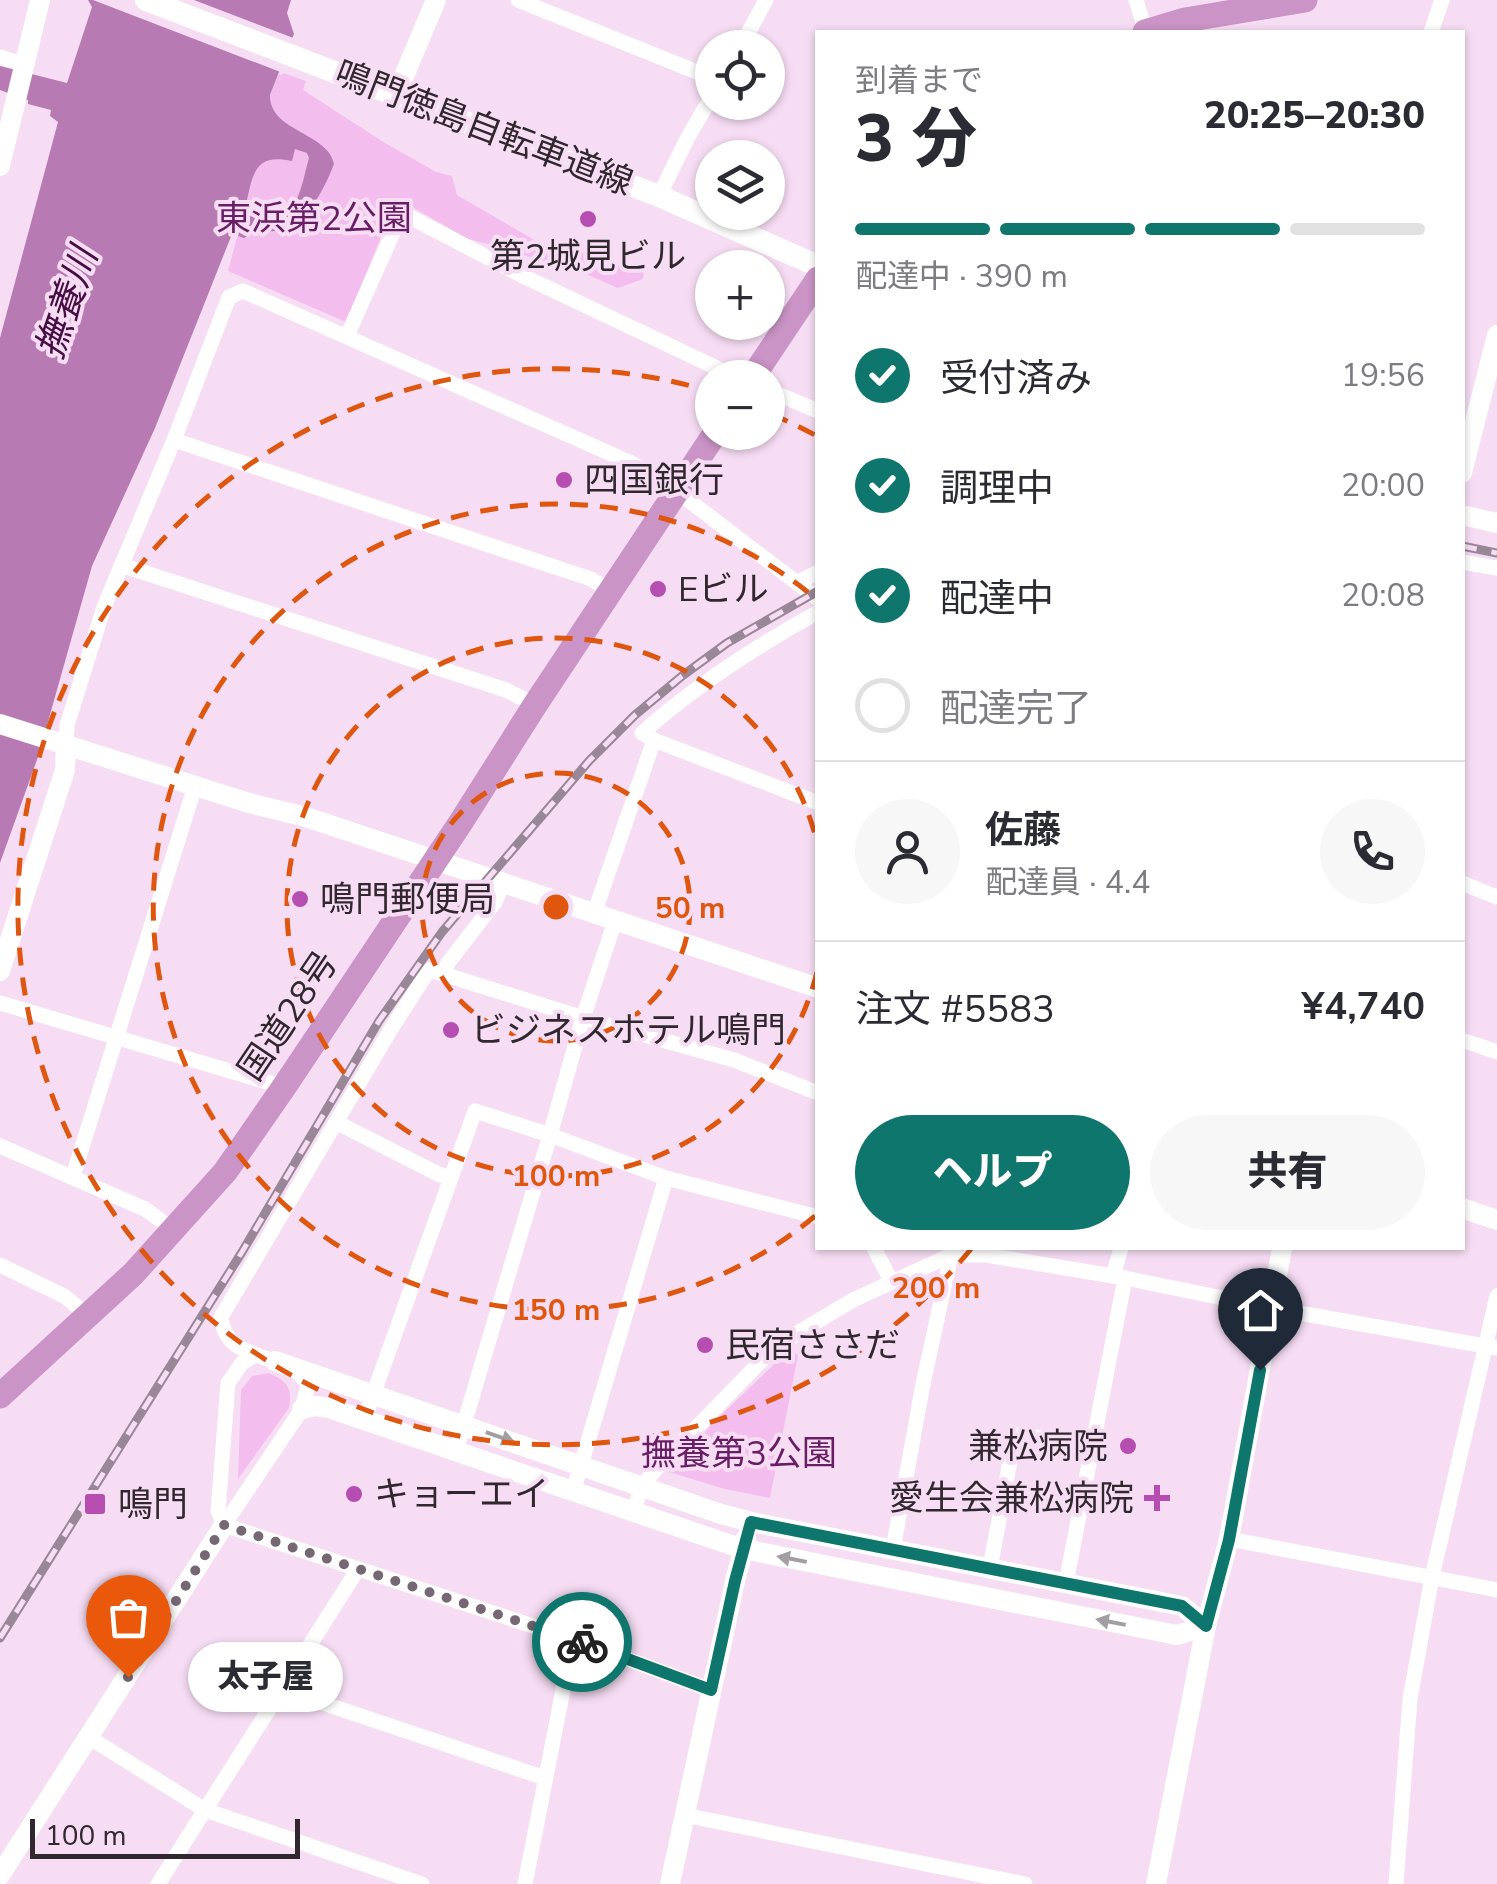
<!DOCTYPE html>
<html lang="ja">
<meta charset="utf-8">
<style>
body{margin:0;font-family:"Nunito Sans","Noto Sans JP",sans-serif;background:#f7f7f7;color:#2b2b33;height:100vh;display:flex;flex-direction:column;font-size:38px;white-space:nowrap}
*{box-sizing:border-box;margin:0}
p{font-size:32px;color:#7c7c81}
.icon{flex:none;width:55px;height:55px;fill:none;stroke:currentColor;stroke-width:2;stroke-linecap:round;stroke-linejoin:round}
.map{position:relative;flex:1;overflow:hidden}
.side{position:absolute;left:815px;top:30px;width:650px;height:1220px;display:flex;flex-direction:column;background:#fff;border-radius:0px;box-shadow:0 2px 8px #0004}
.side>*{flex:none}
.tools{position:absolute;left:695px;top:30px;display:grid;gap:20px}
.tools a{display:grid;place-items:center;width:90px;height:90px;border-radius:50%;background:#fff;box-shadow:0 2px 8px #0004;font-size:50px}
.scale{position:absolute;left:30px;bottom:25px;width:270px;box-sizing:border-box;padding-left:10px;border:5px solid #30272f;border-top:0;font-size:28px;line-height:35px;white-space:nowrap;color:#30272f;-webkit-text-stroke:8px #f7ddf4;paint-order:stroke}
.pin{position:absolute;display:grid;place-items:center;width:85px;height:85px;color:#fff;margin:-102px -42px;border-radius:50% 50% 50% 0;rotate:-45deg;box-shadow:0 0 10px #0007}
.pin .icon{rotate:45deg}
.courier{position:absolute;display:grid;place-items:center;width:100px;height:100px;margin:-50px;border:8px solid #0f766e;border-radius:50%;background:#fff;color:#222;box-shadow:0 2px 12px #0007}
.bubble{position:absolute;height:70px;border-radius:35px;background:#fff;box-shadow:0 2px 8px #0004;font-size:32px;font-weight:800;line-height:70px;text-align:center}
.summary em{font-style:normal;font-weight:800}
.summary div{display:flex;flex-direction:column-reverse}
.summary{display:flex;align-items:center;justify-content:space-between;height:170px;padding:0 40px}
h1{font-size:65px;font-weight:800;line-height:75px}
.bar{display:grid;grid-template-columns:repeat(4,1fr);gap:15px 10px;align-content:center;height:120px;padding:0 40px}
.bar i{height:12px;border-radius:8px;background:#e1e1e2}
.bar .current{background:#0f766e}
.bar p{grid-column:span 4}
.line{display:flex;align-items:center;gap:25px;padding:0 40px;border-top:2px solid #e1e1e2}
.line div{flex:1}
.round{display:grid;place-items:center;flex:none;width:105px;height:105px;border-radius:52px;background:#f7f7f7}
ol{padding:0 40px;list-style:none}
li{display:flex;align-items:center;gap:30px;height:110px}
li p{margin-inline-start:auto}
li .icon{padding:10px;border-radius:50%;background:#0f766e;color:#fff;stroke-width:4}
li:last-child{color:#7c7c81}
li i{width:55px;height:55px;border:5px solid #e1e1e2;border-radius:50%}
.action{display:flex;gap:20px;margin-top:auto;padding:20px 40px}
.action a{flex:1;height:115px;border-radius:60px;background:#0f766e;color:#fff;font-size:40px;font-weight:800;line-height:115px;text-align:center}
.action a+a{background:#f7f7f7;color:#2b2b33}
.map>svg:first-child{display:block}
</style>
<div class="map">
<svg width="1497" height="1884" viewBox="0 0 1497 1884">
<rect width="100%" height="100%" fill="#f7ddf4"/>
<g fill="#f3bdee">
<path d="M283,73L306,81L303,90L385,143L436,172L452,176L457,195L536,241L590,255L621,267L623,262L644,270L643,279L618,288L581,272L466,238L407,204L392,210L346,322L228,271L254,174C259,163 266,158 278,158L287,123C264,105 268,99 279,74L282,75Z"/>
<path d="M790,1349L798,1355L770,1498L725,1489L669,1472L717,1419Z"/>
<path d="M269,1373C287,1381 293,1388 289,1408L238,1479L241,1390L252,1376Z"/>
</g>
<path fill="#b77ab2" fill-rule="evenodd" d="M88,0H291L287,13L294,34L270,95C269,131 329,133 334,164C326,185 308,222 285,229C271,233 257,230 244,238L232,234L155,428L92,566L38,757L0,863V338L58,122L50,116L51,110L28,104V100L0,90V66L67,83L92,7ZM295,149L307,153L309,158C304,174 298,219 276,217C266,216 255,211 245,209C253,177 252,152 292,161Z"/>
<path fill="#f7ddf4" d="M93,0H194L296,39L283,73Z"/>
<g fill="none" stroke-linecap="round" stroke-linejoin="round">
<g stroke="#fff" stroke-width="15">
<path d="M518,0L712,78"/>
<path d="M1136,0L1146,32"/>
<path d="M1431,32L1442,0"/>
<path d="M740,48L766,0"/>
<path d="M0,57L25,65"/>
<path d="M659,196L688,137L712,96"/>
<path d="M347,336L397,224L410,217L523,276L738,378"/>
<path d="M768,390L818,411"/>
<path d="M174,440L591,579L611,591"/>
<path d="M1462,562L1497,568"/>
<path d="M121,565L506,690L535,705"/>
<path d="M797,583L818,572"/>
<path d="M818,612C755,647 696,685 642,733L654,740L818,803"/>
<path d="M66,744L67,725L104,607L174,440L229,297L243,291L627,461L658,477L818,599"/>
<path d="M1462,883L1497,897"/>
<path d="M594,914L654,740"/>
<path d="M443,974L583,1018L734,1060L818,1093"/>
<path d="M0,1003L284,1087"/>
<path d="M1462,1040L1497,1052"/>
<path d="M336,1122L438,1174L451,1178"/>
<path d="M0,1146L145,1209L174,1230"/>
<path d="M73,1176L195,786"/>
<path d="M874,1248L891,1281"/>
<path d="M0,1265L64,1296L89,1316"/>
<path d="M1113,1276L1121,1248"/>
<path d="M255,1355L242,1363L228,1383L218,1511L224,1525L573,1639L711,1690"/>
<path d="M364,1420L475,1111L550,1135L666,1178L818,1217"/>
<path d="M456,1451L550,1135L583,1018L615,921"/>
<path d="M573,1492L666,1178"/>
<path d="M633,1512L642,1486L656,1469L766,1356L796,1334L853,1300L951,1255H986L1125,1278L1271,1308L1497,1348"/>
<path d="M224,1525L302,1409L308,1385C288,1349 226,1366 221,1317L391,1029L429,970L443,974L448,963L495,902L503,883"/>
<path d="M1229,1539L1497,1590"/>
<path d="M893,1549L923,1384L951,1255"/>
<path d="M990,1568L1015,1434L1091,1446"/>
<path d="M1066,1583L1125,1278"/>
<path d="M281,1689L545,1778"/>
<path d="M90,1738L205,1810L422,1884"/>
<path d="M684,1815L1025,1884"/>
<path d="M158,1884L358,1569"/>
<path d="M525,1884L573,1639"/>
<path d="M1396,1884L1410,1699L1432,1577L1497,1296"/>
</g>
<g stroke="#fff" stroke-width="20">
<path d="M396,95L436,0"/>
<path d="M0,166L40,0"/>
<path d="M1462,473L1497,335"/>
<path d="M1462,515L1497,523"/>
<path d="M0,724L249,803L306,817L818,988"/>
<path d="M0,971L65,770L66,744"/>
<path d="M1462,1208L1497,1220"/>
<path d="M275,1361L721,1514L751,1522L1182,1606L1206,1626"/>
<path d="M302,1409L315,1406L329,1408L743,1549L1177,1635L1206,1626"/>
<path d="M0,1875L224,1525"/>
<path d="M670,1884L735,1581L746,1538"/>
<path d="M1156,1884L1206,1626L1229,1539L1282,1248"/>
</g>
<path stroke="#fff" stroke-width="22" d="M146,0L659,196L818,266"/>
<g stroke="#ca94c6" stroke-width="25">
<path d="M1145,32L1185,20L1305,0"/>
<path d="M752,378L818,279"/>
<path d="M0,1396L133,1274L225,1172L284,1087L461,822L535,705L716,432"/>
</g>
<defs>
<g id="rail">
<path d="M1462,546L1497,553"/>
<path d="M0,1638L242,1252L379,1021L442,932L589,761L635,715L682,676L727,643L818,591"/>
</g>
</defs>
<use href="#rail" stroke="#998797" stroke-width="9"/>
<use href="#rail" stroke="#f7ddf4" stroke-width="5" stroke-dasharray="15" stroke-linecap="butt"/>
</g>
<defs><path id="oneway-solid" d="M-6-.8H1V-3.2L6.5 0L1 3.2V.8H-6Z" transform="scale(2.5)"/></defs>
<g fill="#a29ea1">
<use href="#oneway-solid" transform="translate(500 1437) rotate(19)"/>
<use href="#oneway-solid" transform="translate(792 1559) rotate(-169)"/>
<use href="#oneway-solid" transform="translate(1111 1622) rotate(-169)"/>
</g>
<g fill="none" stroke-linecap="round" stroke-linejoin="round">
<path stroke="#766774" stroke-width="10" stroke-dasharray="0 18" d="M128,1677L224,1525L582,1642"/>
<path stroke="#0f766e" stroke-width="12" d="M582,1642L711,1690L735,1581L751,1522L1182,1606L1206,1626L1229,1540L1260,1370"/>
</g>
<g fill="none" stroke="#df560e" stroke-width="5" stroke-dasharray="18 12">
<circle cx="556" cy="907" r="134"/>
<path d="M817 972A269 269 0 1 1 817 842"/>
<path d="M815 1216A403 403 0 1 1 815 598"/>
<path d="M971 1249A538 538 0 1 1 709 391M771 414A538 538 0 0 1 817 436"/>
</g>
<g fill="#b64eb1" stroke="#f7ddf4" stroke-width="4">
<circle cx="588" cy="219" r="10"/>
<circle cx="564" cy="480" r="10"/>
<circle cx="658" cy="589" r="10"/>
<circle cx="300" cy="899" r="10"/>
<circle cx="451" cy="1030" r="10"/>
<circle cx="705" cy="1345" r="10"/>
<circle cx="1128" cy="1446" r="10"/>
<circle cx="354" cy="1494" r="10"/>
<path d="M1152 1483h10v10h10v10h-10v10h-10v-10h-10v-10h10z"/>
<rect x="83" y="1492" width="24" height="24" rx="5"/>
</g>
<g text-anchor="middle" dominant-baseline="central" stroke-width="8" stroke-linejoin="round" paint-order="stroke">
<g font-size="35" fill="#30272f" stroke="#f7ddf4">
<text transform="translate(484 128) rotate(21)">鳴門徳島自転車道線</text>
<text transform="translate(288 1016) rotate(-56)">国道28号</text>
</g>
<g font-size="35" fill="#671e64" stroke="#f7ddf4">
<text x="314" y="218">東浜第2公園</text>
<text x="739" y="1453">撫養第3公園</text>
</g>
<g font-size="35" fill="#30272f" stroke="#f7ddf4" text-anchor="start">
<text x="588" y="256" text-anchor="middle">第2城見ビル</text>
<text x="584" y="480">四国銀行</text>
<text x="678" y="589">Eビル</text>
<text x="320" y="899">鳴門郵便局</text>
<text x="471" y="1030">ビジネスホテル鳴門</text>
<text x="725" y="1345">民宿ささだ</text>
<text x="1108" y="1446" text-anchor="end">兼松病院</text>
<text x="374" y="1494">キョーエイ</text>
<text x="1134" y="1498" text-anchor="end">愛生会兼松病院</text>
<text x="118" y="1504">鳴門</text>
</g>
<g font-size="38" font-style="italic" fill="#460e44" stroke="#f7ddf4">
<text transform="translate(67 303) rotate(-71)">撫養川</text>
</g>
</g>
<circle cx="556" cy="907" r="15" fill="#df560e" stroke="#f7ddf4" stroke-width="5"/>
<g font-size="30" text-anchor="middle" font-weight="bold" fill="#df560e" stroke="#f7ddf4" stroke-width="8" stroke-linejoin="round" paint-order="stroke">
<text x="690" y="918">50 m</text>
<text x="556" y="1186">100 m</text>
<text x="936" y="1298">200 m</text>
<text x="556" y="1320">150 m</text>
</g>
</svg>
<div class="tools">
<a><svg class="icon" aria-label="locate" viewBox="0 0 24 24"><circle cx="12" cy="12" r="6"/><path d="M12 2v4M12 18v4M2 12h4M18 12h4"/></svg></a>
<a><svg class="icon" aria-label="layers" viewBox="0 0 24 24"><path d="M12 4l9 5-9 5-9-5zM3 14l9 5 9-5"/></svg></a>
<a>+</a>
<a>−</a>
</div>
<div class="scale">100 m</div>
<div class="pin" style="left:128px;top:1677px;background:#ea580c"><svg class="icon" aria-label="bag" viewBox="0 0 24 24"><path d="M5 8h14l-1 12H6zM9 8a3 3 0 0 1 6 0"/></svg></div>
<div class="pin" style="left:1260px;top:1370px;background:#1f2937"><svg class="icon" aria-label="home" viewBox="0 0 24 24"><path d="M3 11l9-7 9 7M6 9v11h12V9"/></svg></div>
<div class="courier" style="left:582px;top:1642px"><svg class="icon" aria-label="bike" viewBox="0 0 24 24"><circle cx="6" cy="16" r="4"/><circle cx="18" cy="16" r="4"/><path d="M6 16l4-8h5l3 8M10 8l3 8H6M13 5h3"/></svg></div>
<div class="bubble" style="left:188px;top:1642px;width:155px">太子屋</div>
<section class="side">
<div class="summary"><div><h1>3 分</h1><p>到着まで</p></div><em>20:25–20:30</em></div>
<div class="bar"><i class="current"></i><i class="current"></i><i class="current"></i><i></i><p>配達中 · 390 m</p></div>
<ol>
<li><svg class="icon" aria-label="check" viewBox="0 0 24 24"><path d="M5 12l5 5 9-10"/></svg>受付済み<p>19:56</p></li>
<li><svg class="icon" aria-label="check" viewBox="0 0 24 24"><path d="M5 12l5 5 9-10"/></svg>調理中<p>20:00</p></li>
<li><svg class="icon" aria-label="check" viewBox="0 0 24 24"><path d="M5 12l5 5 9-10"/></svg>配達中<p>20:08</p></li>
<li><i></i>配達完了</li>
</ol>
<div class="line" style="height:180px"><a class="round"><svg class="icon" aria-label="person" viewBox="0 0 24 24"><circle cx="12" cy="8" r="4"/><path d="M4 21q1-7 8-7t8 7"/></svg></a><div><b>佐藤</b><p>配達員 · 4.4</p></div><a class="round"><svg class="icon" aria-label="phone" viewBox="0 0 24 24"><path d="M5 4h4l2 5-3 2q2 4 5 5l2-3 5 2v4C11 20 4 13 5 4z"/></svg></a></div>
<div class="line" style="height:130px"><div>注文 #5583</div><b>¥4,740</b></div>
<div class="action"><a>ヘルプ</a><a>共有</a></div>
</section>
</div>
